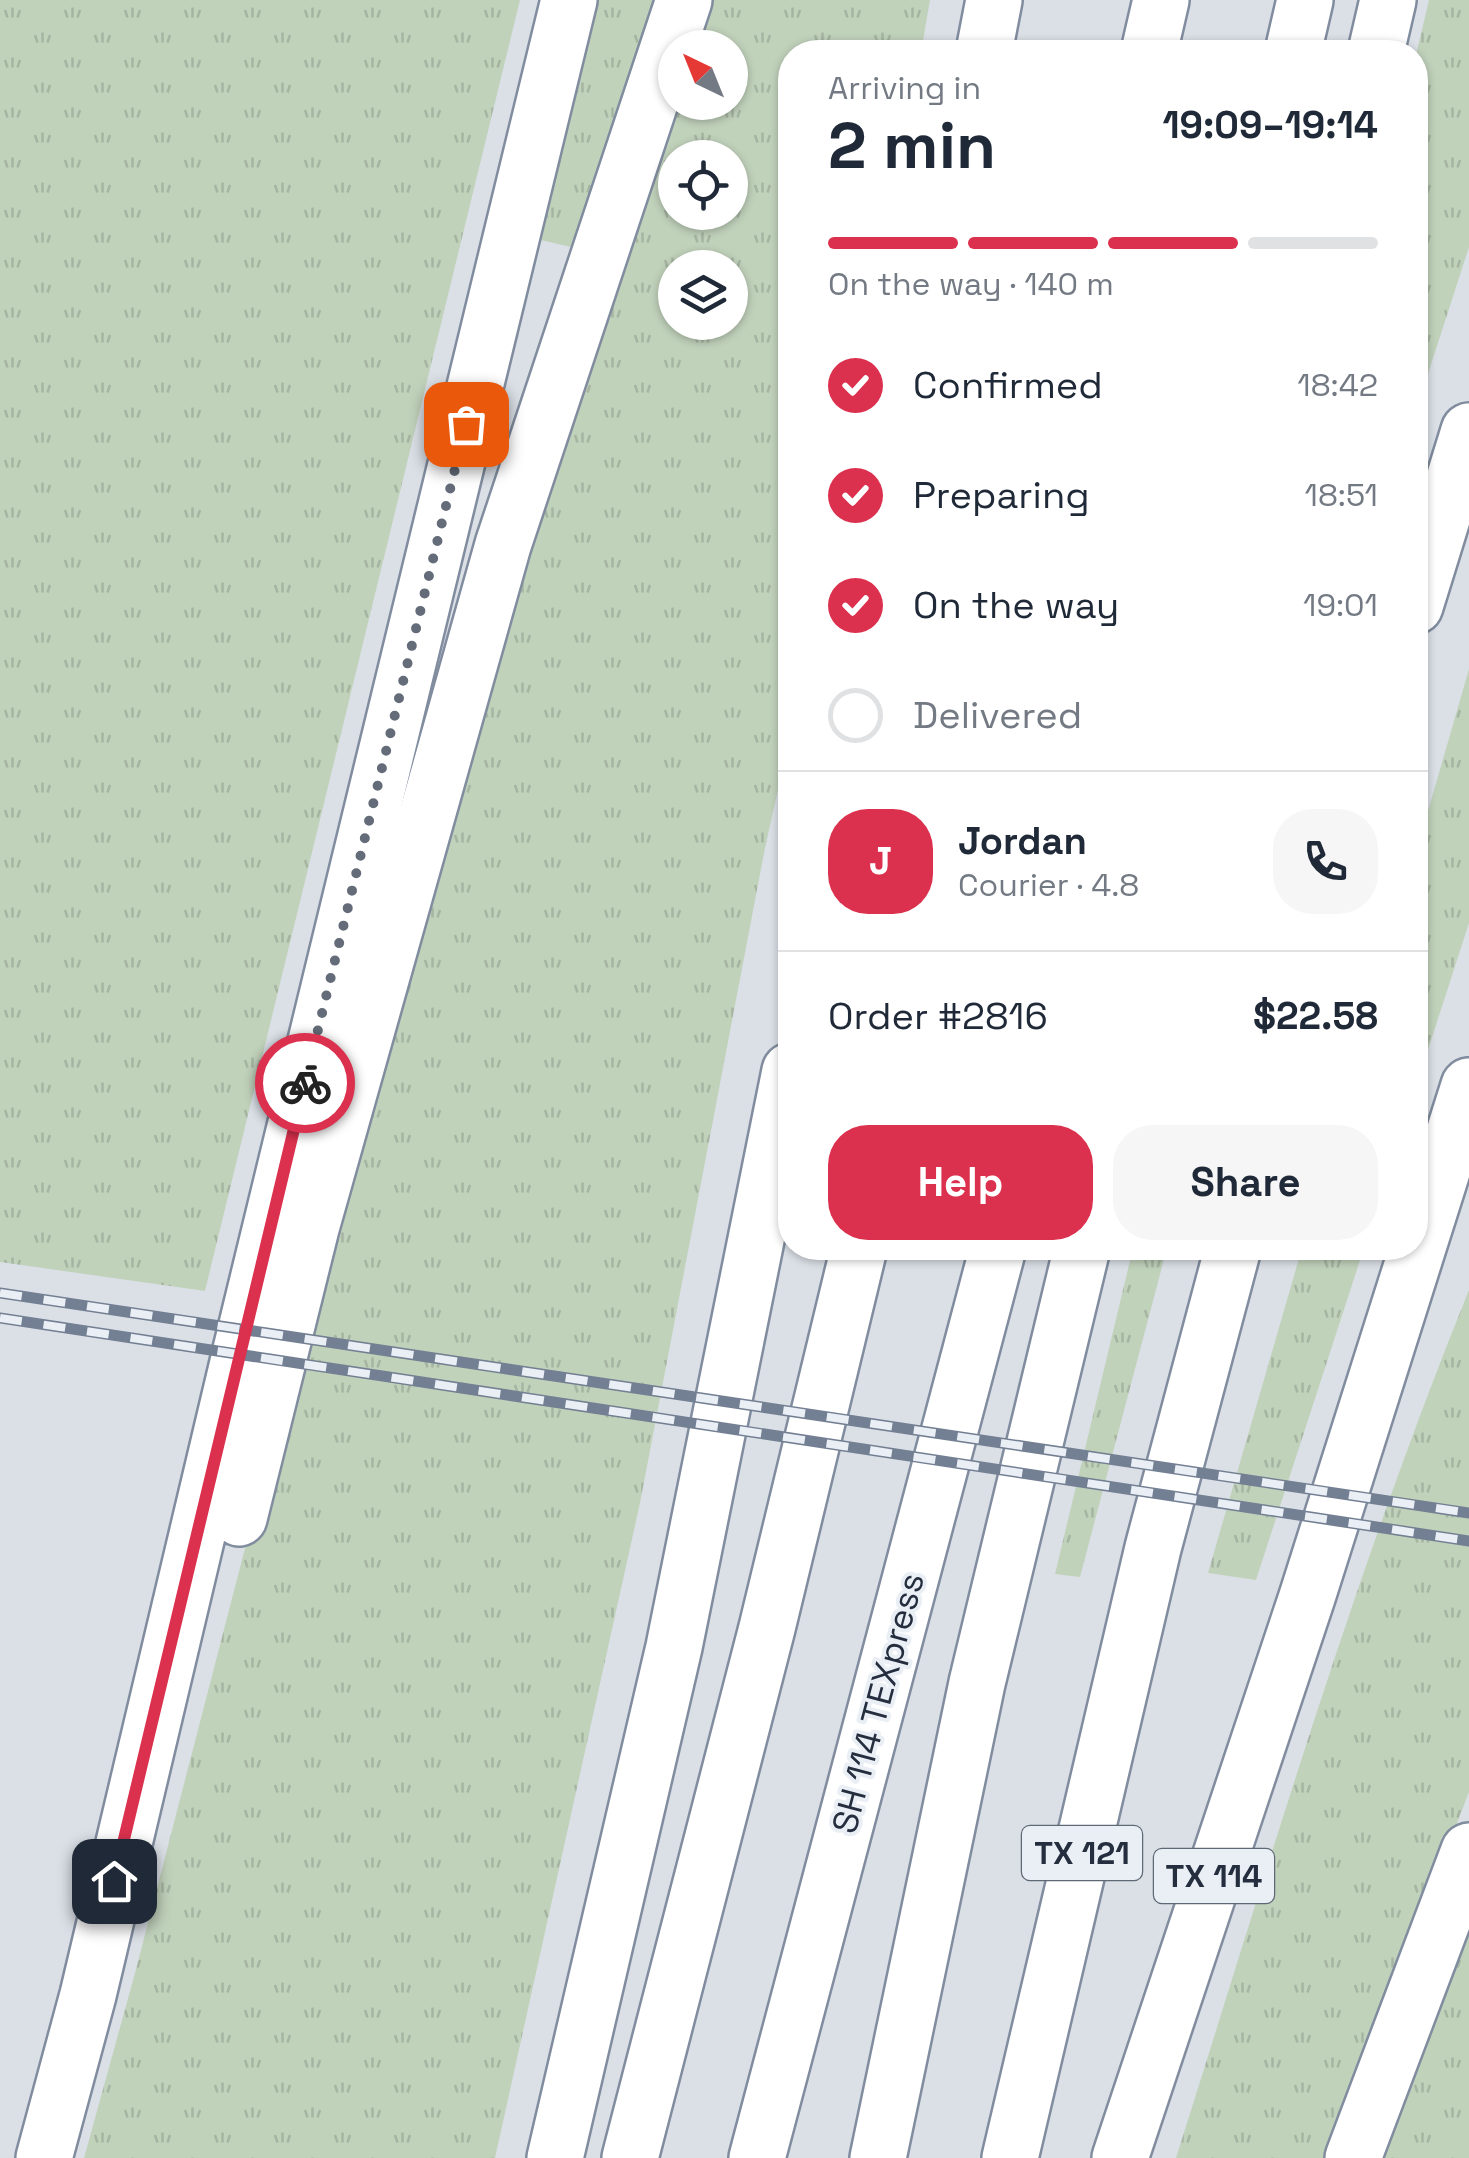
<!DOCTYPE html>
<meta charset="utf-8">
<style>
body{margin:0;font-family:"Space Grotesk",sans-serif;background:#f6f6f7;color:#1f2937;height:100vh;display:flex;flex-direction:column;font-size:38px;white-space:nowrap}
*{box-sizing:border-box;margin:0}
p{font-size:32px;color:#747a83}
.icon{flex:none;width:55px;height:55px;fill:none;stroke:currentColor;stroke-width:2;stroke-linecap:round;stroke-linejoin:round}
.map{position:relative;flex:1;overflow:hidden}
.sheet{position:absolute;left:778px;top:40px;width:650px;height:1220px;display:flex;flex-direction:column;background:#fff;border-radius:40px;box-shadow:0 2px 8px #0004}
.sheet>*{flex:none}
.needle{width:65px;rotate:317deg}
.buttons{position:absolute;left:658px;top:30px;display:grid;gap:20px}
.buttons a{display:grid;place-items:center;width:90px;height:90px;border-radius:50%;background:#fff;box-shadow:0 2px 8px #0004;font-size:50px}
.pin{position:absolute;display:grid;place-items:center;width:85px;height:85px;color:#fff;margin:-42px;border-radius:20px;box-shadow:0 5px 15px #0006}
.courier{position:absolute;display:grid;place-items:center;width:100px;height:100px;margin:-50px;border:8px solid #db314e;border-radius:50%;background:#fff;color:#222;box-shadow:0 2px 12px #0007}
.headline em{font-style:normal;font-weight:700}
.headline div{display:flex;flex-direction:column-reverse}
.headline{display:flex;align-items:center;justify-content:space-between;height:170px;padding:0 50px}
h1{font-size:65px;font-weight:700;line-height:75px}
.bar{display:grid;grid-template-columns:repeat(4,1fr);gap:15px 10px;align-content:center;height:120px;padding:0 50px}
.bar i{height:12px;border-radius:8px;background:#e0e1e3}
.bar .current{background:#db314e}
.bar p{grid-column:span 4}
.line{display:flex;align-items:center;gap:25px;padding:0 50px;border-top:2px solid #e0e1e3}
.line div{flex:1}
.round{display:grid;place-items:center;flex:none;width:105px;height:105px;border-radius:40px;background:#f6f6f7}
ol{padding:0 50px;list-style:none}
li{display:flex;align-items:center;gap:30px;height:110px}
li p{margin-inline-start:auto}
li .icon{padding:10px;border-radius:50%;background:#db314e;color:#fff;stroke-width:4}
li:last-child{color:#747a83}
li i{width:55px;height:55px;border:5px solid #e0e1e3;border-radius:50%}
.primary-button{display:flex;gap:20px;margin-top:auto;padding:20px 50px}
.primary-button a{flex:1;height:115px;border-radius:40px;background:#db314e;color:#fff;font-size:40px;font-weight:700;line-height:115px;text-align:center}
.primary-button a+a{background:#f6f6f7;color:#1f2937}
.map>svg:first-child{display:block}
</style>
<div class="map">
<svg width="1469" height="2158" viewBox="0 0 1469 2158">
<defs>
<pattern id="grass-tufts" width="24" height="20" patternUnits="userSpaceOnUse" patternTransform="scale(2.5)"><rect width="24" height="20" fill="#c1d2bb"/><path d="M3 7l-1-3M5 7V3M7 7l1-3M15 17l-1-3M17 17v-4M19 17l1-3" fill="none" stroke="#a6b5a2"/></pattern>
</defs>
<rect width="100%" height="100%" fill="#dbe0e7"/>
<g fill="url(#grass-tufts)" fill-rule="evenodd">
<path d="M0,0H520L205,1291L0,1262Z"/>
<path d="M597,0H656L571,247L536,239Z"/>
<path d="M709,0H930L921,52H790V736L765,848L640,1503L495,2158H84L135,1973L286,1390L486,650L675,102H730V48L693,47ZM675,158H730V212H675ZM675,268H730V322H675Z"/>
<path d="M1429,0H1469V247L1415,414V59Z"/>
<path d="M1469,669V923L1415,1090V856Z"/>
<path d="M1133,1248H1167L1080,1577L1055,1574Z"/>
<path d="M1302,1248H1364L1256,1580L1208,1573Z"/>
<path d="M1469,1290V1792L1329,2158H1176C1268,1867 1354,1573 1469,1290Z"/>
<path d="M1469,1927V2158H1381Z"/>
</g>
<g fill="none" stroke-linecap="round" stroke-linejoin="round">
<defs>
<g id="highway">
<path d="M984,52L994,0"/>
<path d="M1149,52L1161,0"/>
<path d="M1293,52L1305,0"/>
<path d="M1376,52L1388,0"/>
<path d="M1415,606L1469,431"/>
<path d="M239,1518L311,1228L503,545L684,0"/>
<path d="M44,2158L88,1995L241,1350L569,0"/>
<path d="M555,2158L674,1647L790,1071"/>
<path d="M630,2158L767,1628L859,1248"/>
<path d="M757,2158L998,1248"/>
<path d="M878,2158L977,1683L1082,1248"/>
<path d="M1010,2158L1153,1548L1233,1248"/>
<path d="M1120,2158L1308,1594L1469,1086"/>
<path d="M1353,2158L1469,1851"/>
</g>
</defs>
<use href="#highway" stroke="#818d9f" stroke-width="60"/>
<use href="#highway" stroke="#fff" stroke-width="55"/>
<defs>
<g id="rail">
<path d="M0,1293L1469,1513"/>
<path d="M0,1318L1469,1541"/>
</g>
</defs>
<use href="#rail" stroke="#737f92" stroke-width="11"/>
<use href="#rail" stroke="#eaeff5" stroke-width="8" stroke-dasharray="22" stroke-linecap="butt"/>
</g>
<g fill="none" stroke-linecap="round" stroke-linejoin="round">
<path stroke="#646c79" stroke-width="10" stroke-dasharray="0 18" d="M305,1083L466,424"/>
<path stroke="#db314e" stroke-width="12" d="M114,1881L305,1083"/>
</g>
<g text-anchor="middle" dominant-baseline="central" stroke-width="8" stroke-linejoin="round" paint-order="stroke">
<g fill="#eaeff5" stroke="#5f6875" stroke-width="2.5">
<rect x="1022" y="1826" width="120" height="54" rx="8"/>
<rect x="1154" y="1849" width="120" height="54" rx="8"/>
</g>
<g font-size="32" font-weight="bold" fill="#242e3e">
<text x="1082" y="1853">TX 121</text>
<text x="1214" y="1876">TX 114</text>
</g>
<g font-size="35" fill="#242e3e" stroke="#eaeff5">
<text transform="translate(878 1703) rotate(-75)">SH 114 TEXpress</text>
</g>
</g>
</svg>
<div class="buttons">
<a><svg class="needle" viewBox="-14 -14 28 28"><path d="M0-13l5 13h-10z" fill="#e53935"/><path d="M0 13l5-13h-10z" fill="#747a83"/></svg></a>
<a><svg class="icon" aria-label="locate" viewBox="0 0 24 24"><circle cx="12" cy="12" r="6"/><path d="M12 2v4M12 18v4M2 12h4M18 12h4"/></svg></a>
<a><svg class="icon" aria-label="layers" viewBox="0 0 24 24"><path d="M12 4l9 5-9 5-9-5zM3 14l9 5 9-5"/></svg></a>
</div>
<div class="pin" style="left:466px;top:424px;background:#ea580c"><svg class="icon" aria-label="bag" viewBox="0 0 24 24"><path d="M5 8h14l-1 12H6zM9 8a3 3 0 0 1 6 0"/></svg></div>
<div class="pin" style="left:114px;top:1881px;background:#1f2937"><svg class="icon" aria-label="home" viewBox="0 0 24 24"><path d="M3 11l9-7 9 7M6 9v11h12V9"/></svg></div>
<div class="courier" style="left:305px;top:1083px"><svg class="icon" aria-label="bike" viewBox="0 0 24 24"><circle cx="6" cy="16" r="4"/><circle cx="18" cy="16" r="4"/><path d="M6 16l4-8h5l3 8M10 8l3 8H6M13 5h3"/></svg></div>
<section class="sheet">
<div class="headline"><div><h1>2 min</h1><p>Arriving in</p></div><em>19:09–19:14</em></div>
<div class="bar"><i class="current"></i><i class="current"></i><i class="current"></i><i></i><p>On the way · 140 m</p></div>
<ol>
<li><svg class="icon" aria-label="check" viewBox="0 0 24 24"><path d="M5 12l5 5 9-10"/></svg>Confirmed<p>18:42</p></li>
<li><svg class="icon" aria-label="check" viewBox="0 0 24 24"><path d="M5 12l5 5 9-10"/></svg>Preparing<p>18:51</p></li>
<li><svg class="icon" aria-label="check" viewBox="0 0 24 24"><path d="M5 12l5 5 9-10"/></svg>On the way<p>19:01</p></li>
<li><i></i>Delivered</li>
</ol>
<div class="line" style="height:180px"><b class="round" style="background:#db314e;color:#fff">J</b><div><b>Jordan</b><p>Courier · 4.8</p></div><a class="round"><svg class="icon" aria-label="phone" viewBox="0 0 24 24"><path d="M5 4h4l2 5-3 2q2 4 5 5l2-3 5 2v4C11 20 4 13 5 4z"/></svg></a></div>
<div class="line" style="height:130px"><div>Order #2816</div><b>$22.58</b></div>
<div class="primary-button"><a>Help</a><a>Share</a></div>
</section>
</div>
